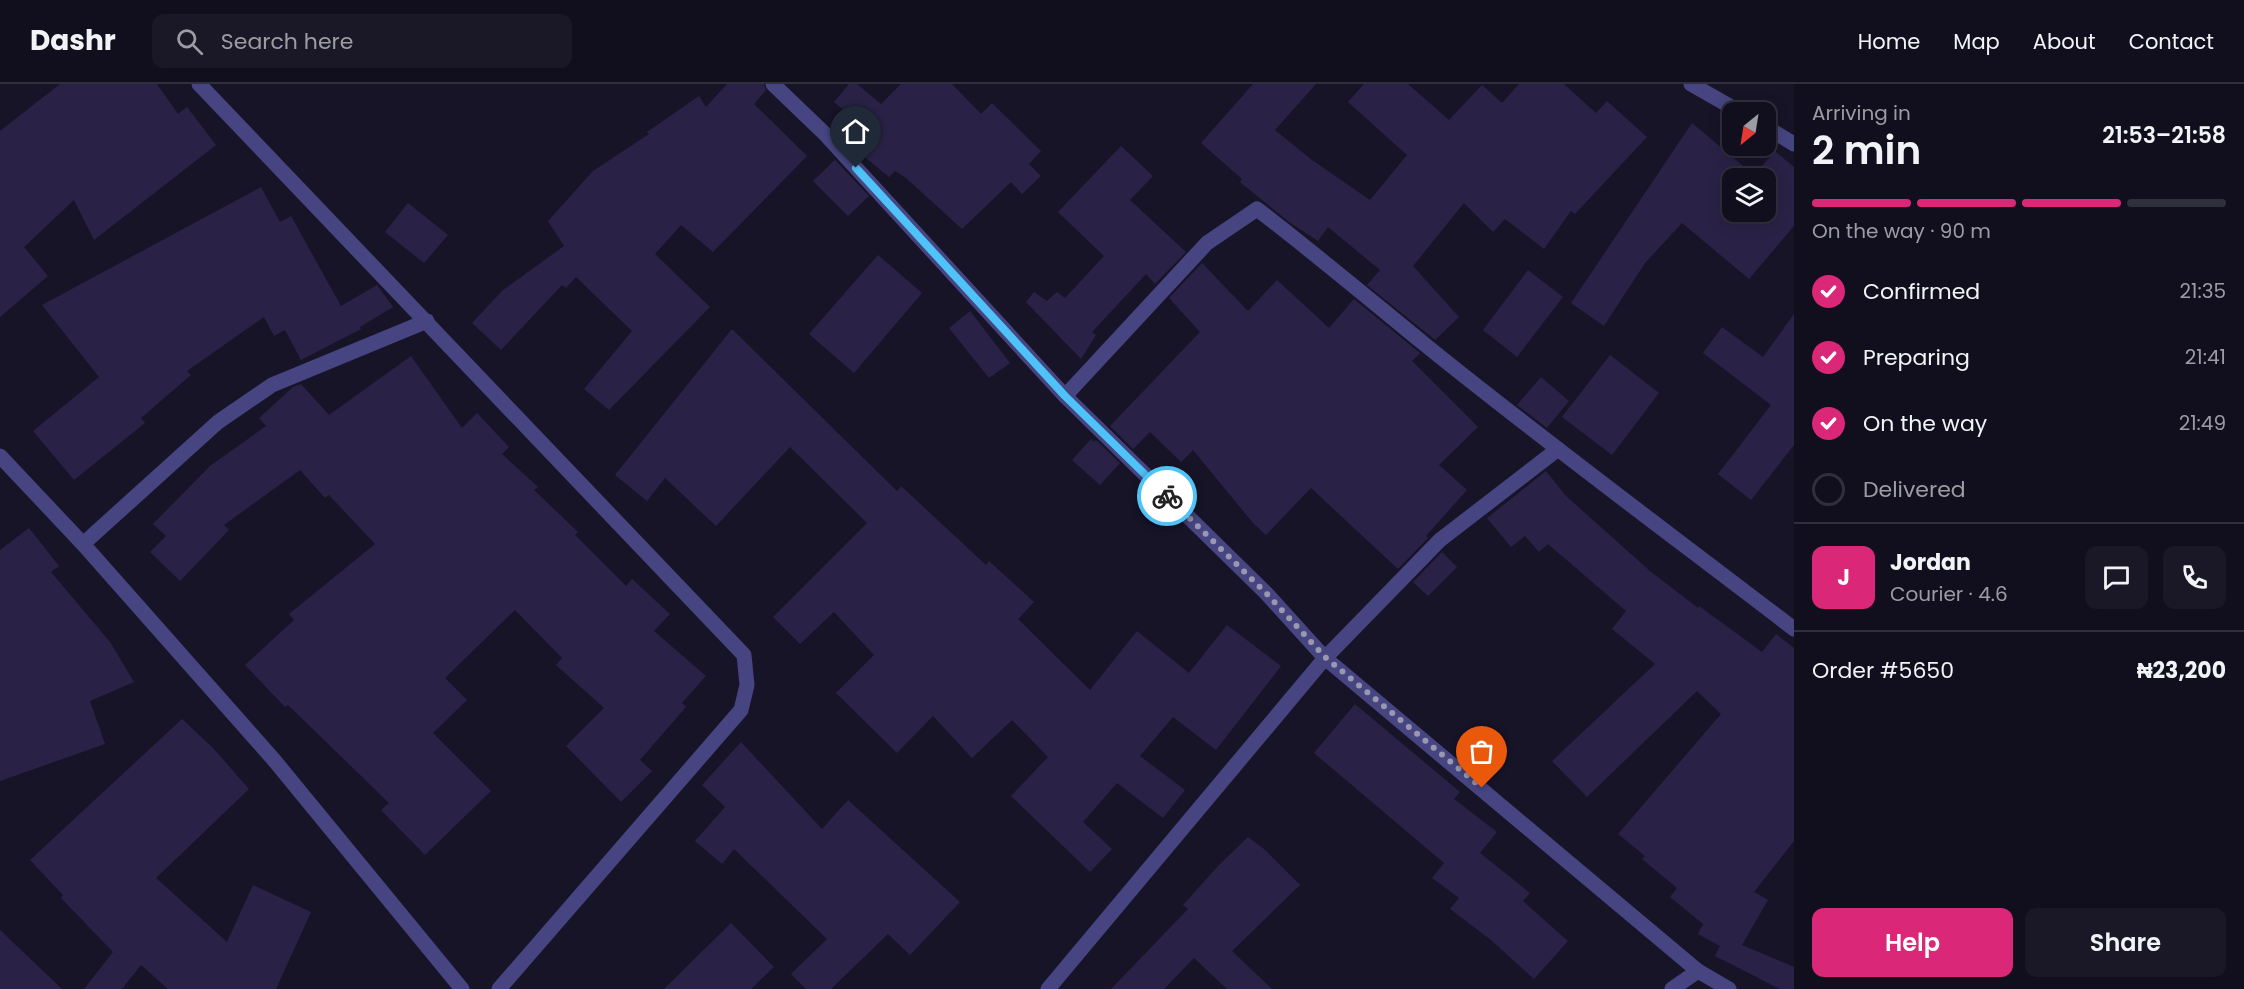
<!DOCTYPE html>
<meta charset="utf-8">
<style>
body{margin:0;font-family:Poppins,sans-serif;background:#1a1827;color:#f1f3f6;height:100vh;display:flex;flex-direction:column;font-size:22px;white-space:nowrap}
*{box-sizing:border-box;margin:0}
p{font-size:20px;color:#9c9ca4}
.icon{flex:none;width:33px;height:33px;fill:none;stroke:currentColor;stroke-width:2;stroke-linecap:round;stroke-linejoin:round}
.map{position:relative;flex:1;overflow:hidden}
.details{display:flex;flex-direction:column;background:#110f1e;width:450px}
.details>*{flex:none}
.needle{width:39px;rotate:210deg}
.buttons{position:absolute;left:1722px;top:18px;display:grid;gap:12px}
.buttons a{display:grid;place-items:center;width:54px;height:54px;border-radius:12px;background:#110f1e;box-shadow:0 3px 15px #0003,0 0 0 2px #302f3c;font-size:30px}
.pin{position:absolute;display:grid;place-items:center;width:51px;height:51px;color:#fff;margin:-62px -26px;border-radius:50% 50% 50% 0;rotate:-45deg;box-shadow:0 0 6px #0007}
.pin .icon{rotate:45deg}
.courier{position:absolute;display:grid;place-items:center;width:60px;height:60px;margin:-30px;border:4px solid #4fc3f7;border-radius:50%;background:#fff;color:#222;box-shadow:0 2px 8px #0007}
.head em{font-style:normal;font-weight:600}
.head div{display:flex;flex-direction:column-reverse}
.head{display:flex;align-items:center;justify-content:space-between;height:102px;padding:0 18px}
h1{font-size:39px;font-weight:600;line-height:45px}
.bar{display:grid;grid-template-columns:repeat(4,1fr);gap:9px 6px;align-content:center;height:72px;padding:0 18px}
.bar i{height:8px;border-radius:4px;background:#302f3c}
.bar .active{background:#db2777}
.bar p{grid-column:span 4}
.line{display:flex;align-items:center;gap:15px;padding:0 18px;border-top:2px solid #302f3c}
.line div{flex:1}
.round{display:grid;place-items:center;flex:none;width:63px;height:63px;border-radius:12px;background:#1a1827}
ol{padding:0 18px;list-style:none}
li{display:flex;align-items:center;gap:18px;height:66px}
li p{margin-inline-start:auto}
li .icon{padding:6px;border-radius:50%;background:#db2777;color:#fff;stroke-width:4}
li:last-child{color:#9c9ca4}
li i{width:33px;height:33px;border:3px solid #302f3c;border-radius:50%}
.primary-button{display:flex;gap:12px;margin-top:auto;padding:12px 18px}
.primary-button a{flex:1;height:69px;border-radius:12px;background:#db2777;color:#fff;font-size:24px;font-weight:600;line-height:69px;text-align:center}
.primary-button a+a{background:#1a1827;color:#f1f3f6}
header{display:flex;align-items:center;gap:36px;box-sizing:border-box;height:84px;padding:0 30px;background:#110f1e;border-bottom:2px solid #302f3c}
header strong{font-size:28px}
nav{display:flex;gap:33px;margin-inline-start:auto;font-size:21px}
.search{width:420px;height:54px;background:#1a1827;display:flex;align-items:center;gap:15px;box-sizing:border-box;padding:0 21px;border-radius:12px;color:#9c9ca4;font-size:22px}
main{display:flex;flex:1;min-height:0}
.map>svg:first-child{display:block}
</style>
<header>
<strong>Dashr</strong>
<div class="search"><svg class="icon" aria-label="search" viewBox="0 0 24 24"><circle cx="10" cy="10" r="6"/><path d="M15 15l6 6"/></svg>Search here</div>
<nav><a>Home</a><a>Map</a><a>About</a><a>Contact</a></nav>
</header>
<main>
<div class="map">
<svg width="1794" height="905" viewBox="0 0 1794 905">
<rect width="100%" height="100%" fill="#171428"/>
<g fill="#292246" fill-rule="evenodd">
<path d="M60,0H157L178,30L187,23L216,61L94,156L74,116L24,163L48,192L0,233V47Z"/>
<path d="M727,0H764L766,6L754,20L807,72L713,168L681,141L655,170L710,223L609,326L584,305L632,247L576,193L566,204L562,201L501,266L472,239L503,206L564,162L548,137L593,87L649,50L647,48L699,12L706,23Z"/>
<path d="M849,0H857L881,20L901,0H952L981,30L992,19L1041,67L1029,80L1041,92L1022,110L1011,98L962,145L906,94L895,87L889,93L850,61L867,46L834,18Z"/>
<path d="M1253,0H1316L1275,46L1312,76L1370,116L1407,71L1348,18L1364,0H1408L1449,36L1482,1L1502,19L1519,0H1564L1596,29L1607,17L1647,53L1575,130L1571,127L1544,165L1505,135L1493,148L1464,119L1413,182L1459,233L1435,256L1367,201L1380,186L1328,143L1318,157L1289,138L1240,98L1242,95L1201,59Z"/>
<path d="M1692,39L1754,91L1775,67L1794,83V142L1749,195L1682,139L1645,179L1604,242L1571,219ZM1732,94H1766V128H1732Z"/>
<path d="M1121,62L1153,92L1130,116L1186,168L1155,200L1146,190L1092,248L1096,251L1081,275L1026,218L1034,208L1047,217L1057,208L1065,214L1104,172L1058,128Z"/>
<path d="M835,76L869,112L848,132L813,97Z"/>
<path d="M261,103L280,138L291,132L341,222L377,201L393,223L360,243L361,245L301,276L285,246L274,252L264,233L187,287L191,291L141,334L145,339L74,396L33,347L99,293L42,221Z"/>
<path d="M408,119L448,151L424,179L385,148Z"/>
<path d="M878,171L922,209L854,289L809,250Z"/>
<path d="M1202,179L1248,227L1277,196L1329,244L1354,215L1420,269L1412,277L1478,343L1439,381L1467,406L1426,452L1428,454L1398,485L1311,404L1266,451L1253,439L1193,366L1181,378L1150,348L1133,365L1110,342L1200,248L1169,214Z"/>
<path d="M1528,186L1563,213L1517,273L1483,246Z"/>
<path d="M970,227L1010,279L989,294L949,244Z"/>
<path d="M1794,230V361L1751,416L1718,390L1771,321L1703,269L1722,243L1763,273Z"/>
<path d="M732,245L897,407L901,402L986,481L989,477L1034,518L1018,535L1090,606L1137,547L1189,589L1227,541L1281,582L1216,666L1173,633L1140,672L1185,706L1163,734L1117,699L1083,738L1112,765L1090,788L1011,712L1048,673L1012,636L972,674L933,632L897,669L836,609L874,571L834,528L800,560L773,533L867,439L790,363L716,442L665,394L647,417L615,391Z"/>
<path d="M1610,271L1659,309L1612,371L1562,333Z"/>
<path d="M411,272L462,344L477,329L509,363L502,370L538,403L534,406L578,448L575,451L626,502L632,495L670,530L654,547L706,592L682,619L686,623L640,676L652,687L621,718L566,662L604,624L556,581L562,574L515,526L445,594L467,616L433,649L491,707L425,771L381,726L389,719L288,621L285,623L245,581L294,536L289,530L375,460L329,411L325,414L300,386L224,441L229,446L180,497L150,468L166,452L153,440L210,382L266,342L259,334L293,303L301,300L329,331Z"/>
<path d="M1541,293L1569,317L1547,344L1517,321Z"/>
<path d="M1091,355L1094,358L1096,356L1120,379L1100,401L1072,376Z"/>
<path d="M1546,387L1566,412L1650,487L1698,524L1699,522L1762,568L1776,550L1794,564V757L1754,808L1768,816L1742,861L1794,883V905H1780L1715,872L1720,862L1698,850L1703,840L1670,813L1677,804L1642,775L1645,772L1618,750L1721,630L1697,607L1587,713L1552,677L1655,580L1612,545L1626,527L1548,460L1539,468L1525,452L1511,463L1487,434Z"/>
<path d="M29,444L59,482L51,488L110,558L134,598L90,617L105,660L0,697V466Z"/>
<path d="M1442,468L1457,483L1428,512L1413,498Z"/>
<path d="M1355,620L1460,708L1454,715L1497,748L1480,769L1530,809L1523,817L1568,857L1534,895L1491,856L1450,825L1459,814L1432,794L1444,779L1314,669Z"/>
<path d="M182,635L213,664L249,705L156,794L227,858L253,801L311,828L276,905H168L141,881L122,905H84L113,868L61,814L63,811L30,776Z"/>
<path d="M741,658L822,745L848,716L960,818L910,871L888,850L831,905H806L791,890L827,855L734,765L722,780L695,757L725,723L702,701Z"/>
<path d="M1248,753L1264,765L1300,801L1232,867L1272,905H1227L1194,874L1164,905H1111L1188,825L1183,821L1219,781Z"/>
<path d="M731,839L774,883L751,905H664Z"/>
<path d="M0,846L62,905H0Z"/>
</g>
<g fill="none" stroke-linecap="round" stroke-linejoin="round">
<g stroke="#464581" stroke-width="15">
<path d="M199,0L744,571L747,601L741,626L499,905"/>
<path d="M773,0L824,49L1065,312L1266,509L1325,574L1698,887L1729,905"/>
<path d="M1691,0L1740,28"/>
<path d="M1766,43L1794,60"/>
<path d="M1065,312L1207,159L1257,125C1313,168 1368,214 1423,259C1544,357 1670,450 1794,545"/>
<path d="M0,372L83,460L274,676L462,905"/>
<path d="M83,460L218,338L272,301L427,237"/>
<path d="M1048,905L1325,574L1440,456L1558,365"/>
<path d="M1672,905L1698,887"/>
</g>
</g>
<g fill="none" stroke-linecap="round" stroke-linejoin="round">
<path stroke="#9a98b1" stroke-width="6" stroke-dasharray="0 10.8" d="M1167,412L1266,509L1325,573L1482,704"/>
<path stroke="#4fc3f7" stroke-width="8" d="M856,84L1065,312L1167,412"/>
</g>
</svg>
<div class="buttons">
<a><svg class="needle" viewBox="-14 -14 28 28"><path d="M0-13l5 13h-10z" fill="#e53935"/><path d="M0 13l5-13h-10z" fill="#9c9ca4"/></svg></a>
<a><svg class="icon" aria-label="layers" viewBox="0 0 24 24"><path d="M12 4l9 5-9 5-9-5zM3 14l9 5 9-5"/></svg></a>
</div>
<div class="pin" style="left:1482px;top:704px;background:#ea580c"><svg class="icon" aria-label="bag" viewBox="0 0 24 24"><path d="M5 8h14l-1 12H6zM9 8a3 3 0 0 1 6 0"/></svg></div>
<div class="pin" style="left:856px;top:84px;background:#1f2937"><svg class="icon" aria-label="home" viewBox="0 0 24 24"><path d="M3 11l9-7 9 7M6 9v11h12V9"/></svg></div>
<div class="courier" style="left:1167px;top:412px"><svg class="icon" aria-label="bike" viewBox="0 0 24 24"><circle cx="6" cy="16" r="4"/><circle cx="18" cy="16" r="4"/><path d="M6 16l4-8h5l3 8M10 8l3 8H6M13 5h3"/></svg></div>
</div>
<section class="details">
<div class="head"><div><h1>2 min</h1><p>Arriving in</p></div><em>21:53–21:58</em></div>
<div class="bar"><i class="active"></i><i class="active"></i><i class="active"></i><i></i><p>On the way · 90 m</p></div>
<ol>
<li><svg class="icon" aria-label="check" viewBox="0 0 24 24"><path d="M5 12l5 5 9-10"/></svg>Confirmed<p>21:35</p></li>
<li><svg class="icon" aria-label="check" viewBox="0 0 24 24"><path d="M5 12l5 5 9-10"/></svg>Preparing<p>21:41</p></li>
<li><svg class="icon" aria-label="check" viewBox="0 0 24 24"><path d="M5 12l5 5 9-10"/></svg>On the way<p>21:49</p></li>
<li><i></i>Delivered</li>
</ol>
<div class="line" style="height:108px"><b class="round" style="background:#db2777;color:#fff">J</b><div><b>Jordan</b><p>Courier · 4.6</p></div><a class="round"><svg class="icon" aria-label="chat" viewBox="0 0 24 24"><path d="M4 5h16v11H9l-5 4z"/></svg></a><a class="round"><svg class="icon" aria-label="phone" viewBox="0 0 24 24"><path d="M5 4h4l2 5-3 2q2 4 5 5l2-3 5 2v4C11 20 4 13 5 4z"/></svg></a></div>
<div class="line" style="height:78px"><div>Order #5650</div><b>₦23,200</b></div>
<div class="primary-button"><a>Help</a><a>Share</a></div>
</section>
</main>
